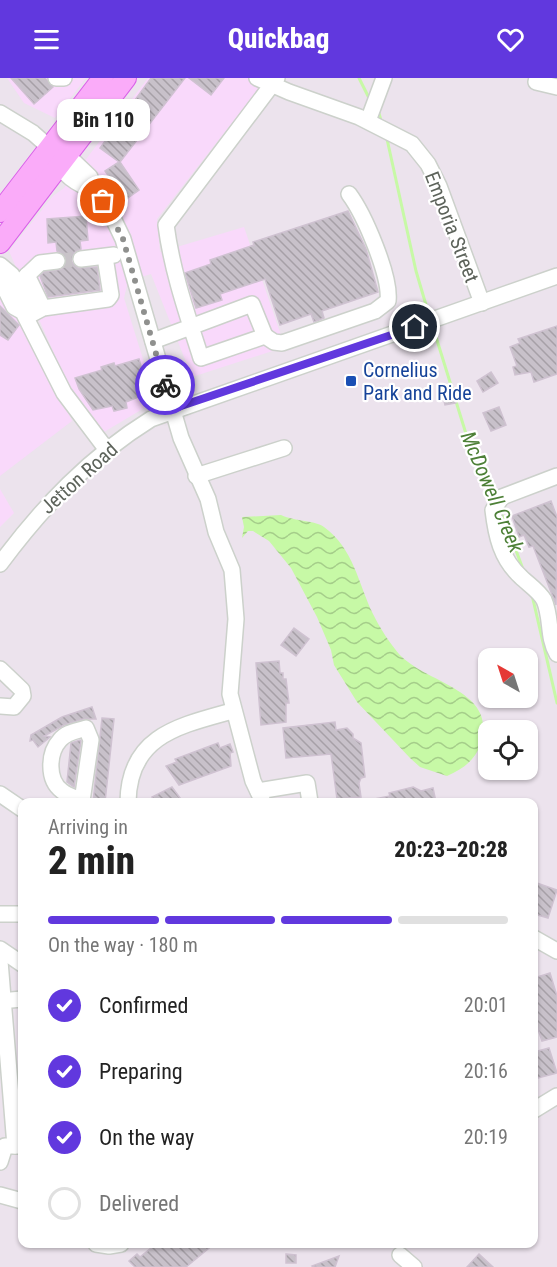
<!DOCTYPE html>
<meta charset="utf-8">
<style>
body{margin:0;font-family:"Roboto Condensed",sans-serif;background:#f2f2f2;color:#222;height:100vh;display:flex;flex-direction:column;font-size:22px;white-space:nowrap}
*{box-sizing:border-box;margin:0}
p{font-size:20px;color:#767676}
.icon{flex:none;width:33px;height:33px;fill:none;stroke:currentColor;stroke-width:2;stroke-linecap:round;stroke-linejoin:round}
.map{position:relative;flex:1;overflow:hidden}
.drawer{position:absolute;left:18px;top:720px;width:520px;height:450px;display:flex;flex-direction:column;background:#fff;border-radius:12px;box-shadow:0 2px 4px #0004}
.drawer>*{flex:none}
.needle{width:39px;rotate:321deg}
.controls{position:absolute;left:478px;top:570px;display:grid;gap:12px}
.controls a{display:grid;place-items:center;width:60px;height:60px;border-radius:12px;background:#fff;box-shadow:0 2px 4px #0004;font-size:30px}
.pin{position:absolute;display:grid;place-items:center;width:51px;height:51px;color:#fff;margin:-26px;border:3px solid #fff;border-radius:50%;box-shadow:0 2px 6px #0007}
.courier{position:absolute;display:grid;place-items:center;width:60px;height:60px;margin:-30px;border:4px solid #6138de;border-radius:50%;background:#fff;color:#222;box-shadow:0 2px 8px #0007}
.bubble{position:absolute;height:42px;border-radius:12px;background:#fff;box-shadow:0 2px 4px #0004;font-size:20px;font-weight:800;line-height:42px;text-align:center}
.head em{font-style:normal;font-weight:800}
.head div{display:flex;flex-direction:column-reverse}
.head{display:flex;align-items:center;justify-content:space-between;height:102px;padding:0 30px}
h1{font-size:39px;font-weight:800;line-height:45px}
.bar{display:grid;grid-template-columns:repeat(4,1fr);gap:9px 6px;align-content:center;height:72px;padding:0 30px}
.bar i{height:8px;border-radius:4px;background:#e0e0e0}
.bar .current{background:#6138de}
.bar p{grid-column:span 4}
ol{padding:0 30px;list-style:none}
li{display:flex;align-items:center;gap:18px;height:66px}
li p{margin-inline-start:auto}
li .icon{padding:6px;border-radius:50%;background:#6138de;color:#fff;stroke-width:4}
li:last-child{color:#767676}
li i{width:33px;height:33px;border:3px solid #e0e0e0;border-radius:50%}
header{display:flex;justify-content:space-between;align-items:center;height:78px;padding:0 30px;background:#6138de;color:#fff;font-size:27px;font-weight:800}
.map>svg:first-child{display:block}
</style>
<header><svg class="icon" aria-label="menu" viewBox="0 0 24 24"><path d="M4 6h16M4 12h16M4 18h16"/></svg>Quickbag<svg class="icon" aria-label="heart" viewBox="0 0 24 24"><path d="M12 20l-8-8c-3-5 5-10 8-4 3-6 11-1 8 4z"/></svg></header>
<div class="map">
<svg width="557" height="1189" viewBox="0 0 557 1189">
<defs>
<pattern id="water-waves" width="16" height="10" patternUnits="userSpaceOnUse" patternTransform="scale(1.5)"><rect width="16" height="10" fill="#c7f9a6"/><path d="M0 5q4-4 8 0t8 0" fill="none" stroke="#a5cd8a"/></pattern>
<pattern id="building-back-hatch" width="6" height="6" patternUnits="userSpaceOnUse" patternTransform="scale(1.5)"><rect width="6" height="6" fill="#c8c1ca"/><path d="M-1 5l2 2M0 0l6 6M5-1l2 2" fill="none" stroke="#a6a0a7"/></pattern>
</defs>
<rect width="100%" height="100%" fill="#ece3ed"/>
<g fill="#f9d9fb">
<path d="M7,0H86L55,40L24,25Z"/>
<path d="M148,0H267L157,141L160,174L244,149L285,269L192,299L151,196L128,203L124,220L156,323L104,354L67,305L9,173L53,118L64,110Z"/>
<path d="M0,210L25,247L72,343L0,398Z"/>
<path d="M0,411L14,435L0,449Z"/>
</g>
<path fill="url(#water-waves)" d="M281,437C296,444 315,442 324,449C354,471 358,505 373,536C379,548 387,561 395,571C418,605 498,609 481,664C476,682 463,691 447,698L420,689L410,680L357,624L334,587L331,572L317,539L291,490L269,463L253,453H248L242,460L244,449L242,439Z"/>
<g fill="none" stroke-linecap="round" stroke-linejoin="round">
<g stroke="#c7f9a6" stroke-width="3">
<path d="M359,0L370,22"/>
<path d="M378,32L382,46"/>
<path d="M387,61L416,193L429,237"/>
<path d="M432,246L476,388L494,423"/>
<path d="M499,434L504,440L524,494"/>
<path d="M532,517L557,625"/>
</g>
</g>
<g fill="url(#building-back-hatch)" stroke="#cfc2d1" stroke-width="1.5">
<path d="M11,0H45L53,9L34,26Z"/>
<path d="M151,0H185L120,84L139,112L125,122L105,93L119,84L100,70Z"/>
<path d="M189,0H224L211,17Z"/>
<path d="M348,133L366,171L378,214L322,233L324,240L314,244L311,236L280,247L265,201L220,216L222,222L196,230L185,195L211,186L210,182L254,167L253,164Z"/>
<path d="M86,138L88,162L80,163L81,171L75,174L71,183L78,190L97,189L100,212L48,219L40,198L44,194L62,191L67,182L64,177L57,173L56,164L48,165L47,141Z"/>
<path d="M0,228L19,247L8,262L0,257Z"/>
<path d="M557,248V296L534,304L531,294L515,297L513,289L517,288L510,269L520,265L518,261Z"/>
<path d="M139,281L147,309L141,311L143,317L126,324L127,330L114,333L112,328L93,332L79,311L75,300L102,292L101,289L114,285L115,288Z"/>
<path d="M491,294L498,305L483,314L477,303Z"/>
<path d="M452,309L456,325L445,327L441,311Z"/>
<path d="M499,329L506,347L491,353L483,335Z"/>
<path d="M551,423L557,439L556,527L533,468L529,469L524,457L519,459L512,438Z"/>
<path d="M294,550L309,561L296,578L281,567Z"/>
<path d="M279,583L280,595H283V601H286L289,625H286V644L261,647L256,585Z"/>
<path d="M92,629L96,641H83L64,647L44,658L50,659L38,669L33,662L30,663L31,657L62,639Z"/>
<path d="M102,640L114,641L105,724H93Z"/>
<path d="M335,644L336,652L347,650L353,656V660L361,665L365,699L361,700L359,705L361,719L337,721L331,676L286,680L283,650Z"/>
<path d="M80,662L81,663L74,709L67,704L71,665Z"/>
<path d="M218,665L220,670L230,666L233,674L230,675L231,688L179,707L166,688L177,684L175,681Z"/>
<path d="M172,709L183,724H151L154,722L152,719Z"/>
<path d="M413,709L421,713L433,710L436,724H375L374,721L390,718L389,715Z"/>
<path d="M534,804L557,812L548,840L534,836Z"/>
<path d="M550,895L557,918V959L542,963L534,939V900Z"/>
<path d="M549,970L557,995L534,1001V974Z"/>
<path d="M156,1166H214L186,1189H135L129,1183L137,1176L140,1179Z"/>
<path d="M286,1176L296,1177V1185H286Z"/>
<path d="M479,1176L493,1189H467Z"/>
<path d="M339,1178L335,1189H313L312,1188Z"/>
</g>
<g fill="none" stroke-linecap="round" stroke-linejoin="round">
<path stroke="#c8c3c8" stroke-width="15" stroke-dasharray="15 8" stroke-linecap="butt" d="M57,183L81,181"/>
<defs>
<g id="minor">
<path d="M56,0H64"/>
<path d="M257,0L289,14L359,39L412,66L428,86L439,108L482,225"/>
<path d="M537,0L536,4L557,9"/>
<path d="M0,35L33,55L50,70L67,77L90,99L93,111L111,136L123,161L181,360L208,421L216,454L232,492L236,541L230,616L253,703L263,724"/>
<path d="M368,43L384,0"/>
<path d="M55,80C62,96 77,107 93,111"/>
<path d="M81,181L114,177"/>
<path d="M0,187L12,197L26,226L23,234"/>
<path d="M27,197L43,230"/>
<path d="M0,201L14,229L23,234L64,315L107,372"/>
<path d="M17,207L40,185L57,183"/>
<path d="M26,239L43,230L108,221L111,217L105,179"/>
<path d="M265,258L274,264L282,265L375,233L388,223C391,198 364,136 349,116"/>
<path d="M153,263L252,226L265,258L201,280C187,236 172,193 166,147L277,0"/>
<path d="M196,398L284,370"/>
<path d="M557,398L502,419L493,432C496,458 501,481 521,499C528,506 539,513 544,522C552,540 547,559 557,576"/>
<path d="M0,486C43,428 90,379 151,341L557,198"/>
<path d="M0,591L22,612L23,618L14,629L0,628"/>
<path d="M258,713L307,705L310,724"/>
<path d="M0,716L22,731"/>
<path d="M82,723L91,662L86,650C77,653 66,654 60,662C48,675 47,702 62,713C68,718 77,720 83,724"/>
<path d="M128,724C129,658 178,648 232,633"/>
<path d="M0,836H22"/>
<path d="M534,860L557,873"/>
<path d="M0,871L22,886"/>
<path d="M0,883L15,1068"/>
<path d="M0,923L22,921"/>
<path d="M534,1032L557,1018"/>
<path d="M0,1084L5,1068H22"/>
<path d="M0,1117L22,1123"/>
<path d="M96,1166L109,1168L121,1166"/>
<path d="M400,1177L414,1189"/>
</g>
<g id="major">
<path d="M0,134L103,0"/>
<path d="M0,165L126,0"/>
</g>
</defs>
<use href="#minor" stroke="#ccd1cb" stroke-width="18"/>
<use href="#major" stroke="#d961e8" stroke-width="22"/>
<use href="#minor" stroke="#fff" stroke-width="15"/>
<use href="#major" stroke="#faabf9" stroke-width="20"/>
</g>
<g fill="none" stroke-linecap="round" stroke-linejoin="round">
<path stroke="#8f908e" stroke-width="6" stroke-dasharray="0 10.8" d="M103,123L123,161L165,307"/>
<path stroke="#6138de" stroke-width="8" d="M165,307L172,331L415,249"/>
</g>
<rect fill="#1a4fb4" stroke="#fff" stroke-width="2" x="345" y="297" width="12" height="12" rx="3"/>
<g text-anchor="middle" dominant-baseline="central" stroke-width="4.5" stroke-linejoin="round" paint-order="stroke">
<g font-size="20" fill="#5d635b" stroke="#fff">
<text transform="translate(452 149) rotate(69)">Emporia Street</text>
<text transform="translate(79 400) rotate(-42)">Jetton Road</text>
</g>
<g font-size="20" fill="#164399" stroke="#fff" text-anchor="start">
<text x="363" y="292">Cornelius<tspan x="363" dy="23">Park and Ride</tspan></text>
</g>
<g font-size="21" font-style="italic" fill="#4d8037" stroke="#fff">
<text transform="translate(492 414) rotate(67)">McDowell Creek</text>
</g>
</g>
</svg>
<div class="controls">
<a><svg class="needle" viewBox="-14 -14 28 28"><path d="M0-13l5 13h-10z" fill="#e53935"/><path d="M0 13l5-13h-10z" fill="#767676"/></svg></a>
<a><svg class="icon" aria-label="locate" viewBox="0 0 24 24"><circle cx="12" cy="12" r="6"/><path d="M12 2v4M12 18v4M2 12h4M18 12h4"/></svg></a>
</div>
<div class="pin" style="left:103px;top:123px;background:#ea580c"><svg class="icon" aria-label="bag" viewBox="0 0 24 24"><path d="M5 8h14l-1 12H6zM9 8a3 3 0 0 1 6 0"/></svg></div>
<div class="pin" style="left:415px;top:249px;background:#1f2937"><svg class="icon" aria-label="home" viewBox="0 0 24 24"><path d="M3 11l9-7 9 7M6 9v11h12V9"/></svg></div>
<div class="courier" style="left:165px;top:307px"><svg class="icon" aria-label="bike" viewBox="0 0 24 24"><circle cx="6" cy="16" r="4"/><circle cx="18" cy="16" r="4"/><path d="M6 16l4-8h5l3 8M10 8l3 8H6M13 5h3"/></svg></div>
<div class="bubble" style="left:57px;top:21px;width:93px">Bin 110</div>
<section class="drawer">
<div class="head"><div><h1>2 min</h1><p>Arriving in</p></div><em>20:23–20:28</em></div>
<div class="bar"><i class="current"></i><i class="current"></i><i class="current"></i><i></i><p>On the way · 180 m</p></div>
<ol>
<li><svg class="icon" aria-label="check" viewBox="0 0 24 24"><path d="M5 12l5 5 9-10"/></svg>Confirmed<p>20:01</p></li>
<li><svg class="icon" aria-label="check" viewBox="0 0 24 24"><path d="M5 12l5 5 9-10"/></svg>Preparing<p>20:16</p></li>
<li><svg class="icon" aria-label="check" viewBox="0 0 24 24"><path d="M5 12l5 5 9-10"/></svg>On the way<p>20:19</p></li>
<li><i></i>Delivered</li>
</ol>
</section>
</div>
